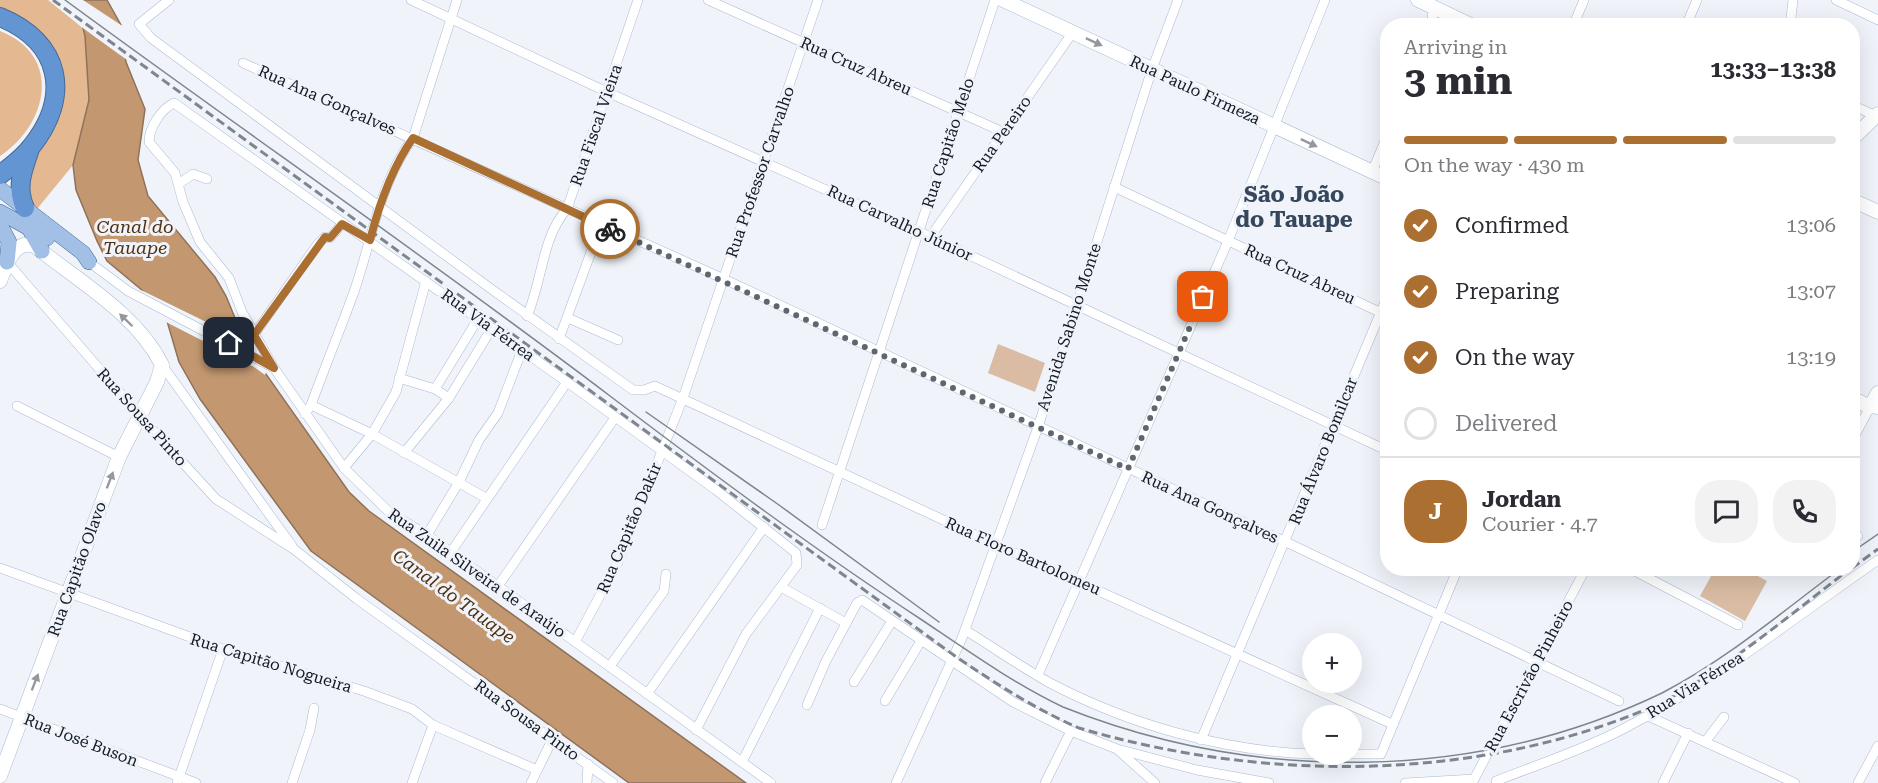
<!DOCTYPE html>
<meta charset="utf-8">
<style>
body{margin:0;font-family:"Roboto Serif",serif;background:#f2f2f3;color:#2b2b33;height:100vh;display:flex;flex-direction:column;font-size:22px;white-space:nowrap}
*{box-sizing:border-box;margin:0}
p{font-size:20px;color:#7c7c81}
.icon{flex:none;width:33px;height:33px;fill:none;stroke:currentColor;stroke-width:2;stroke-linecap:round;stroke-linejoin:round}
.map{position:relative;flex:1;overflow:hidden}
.drawer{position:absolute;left:1380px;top:18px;width:480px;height:558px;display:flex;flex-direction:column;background:#fff;border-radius:24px;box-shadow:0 6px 24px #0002}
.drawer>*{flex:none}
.buttons{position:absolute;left:1302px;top:633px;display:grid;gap:12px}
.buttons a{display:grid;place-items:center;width:60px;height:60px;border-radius:50%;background:#fff;box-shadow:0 6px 24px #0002;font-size:30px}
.pin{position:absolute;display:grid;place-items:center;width:51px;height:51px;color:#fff;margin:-26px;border-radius:12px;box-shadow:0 3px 9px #0006}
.courier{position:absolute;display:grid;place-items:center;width:60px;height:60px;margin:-30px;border:4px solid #ab6f31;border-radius:50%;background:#fff;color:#222;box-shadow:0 2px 8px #0007}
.summary em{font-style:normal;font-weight:700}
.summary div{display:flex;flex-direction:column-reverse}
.summary{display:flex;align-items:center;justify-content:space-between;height:102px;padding:0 24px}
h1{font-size:39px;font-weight:700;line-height:45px}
.bar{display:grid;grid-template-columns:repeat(4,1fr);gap:9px 6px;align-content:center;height:72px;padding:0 24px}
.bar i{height:8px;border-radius:4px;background:#e1e1e2}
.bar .on{background:#ab6f31}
.bar p{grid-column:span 4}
.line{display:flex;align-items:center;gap:15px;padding:0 24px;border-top:2px solid #e1e1e2}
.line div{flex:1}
.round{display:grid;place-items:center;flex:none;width:63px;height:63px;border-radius:24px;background:#f2f2f3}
ol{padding:0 24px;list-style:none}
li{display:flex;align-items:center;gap:18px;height:66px}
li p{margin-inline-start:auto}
li .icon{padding:6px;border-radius:50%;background:#ab6f31;color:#fff;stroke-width:4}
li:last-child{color:#7c7c81}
li i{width:33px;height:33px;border:3px solid #e1e1e2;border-radius:50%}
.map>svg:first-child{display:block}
</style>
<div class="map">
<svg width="1878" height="783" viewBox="0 0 1878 783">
<rect width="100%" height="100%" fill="#f0f4fa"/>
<g fill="#d9bca3">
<path d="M998,344L1045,363L1035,392L988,373Z"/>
<path d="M1715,569H1745L1767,581L1745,621L1700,596Z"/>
</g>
<g fill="#e4b890">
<path d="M0,0H48L84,29L85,36L89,100L73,165L37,209L25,200L24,183L60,77L0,11Z"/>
<path d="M0,31C63,56 48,124 0,156Z"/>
</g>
<path fill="#c39871" stroke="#8e725a" stroke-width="1.5" d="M76,0H107L121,25L126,62L145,109L138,160L148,196L215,277L226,296L247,347L349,492L369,511L746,783H629L311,551L200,399L179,362L167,321L143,291L107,261L97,241L76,190L73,165L89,100L85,36Z"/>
<g fill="#f0f4fa">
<path d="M73,0H83L124,27L127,60L80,26Z"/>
<path d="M141,290L249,343L267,370L265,375L254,367L162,320Z"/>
</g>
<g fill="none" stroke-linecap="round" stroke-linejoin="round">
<defs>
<g id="street">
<path d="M169,0L139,24L151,38L494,291L633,390H644L655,386L995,544L1392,724"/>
<path d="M411,0L607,92L918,231L1388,451"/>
<path d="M708,0L1003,132"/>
<path d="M1836,0L1878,20"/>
<path d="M1431,26L1434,5"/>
<path d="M1573,26L1584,0"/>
<path d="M1686,26L1697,0"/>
<path d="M1790,26L1793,0"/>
<path d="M243,63L724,279L1286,542L1619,701"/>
<path d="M1852,105L1878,117"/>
<path d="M1372,172L1388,134"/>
<path d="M180,183L193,174L207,179"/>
<path d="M1114,187L1388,316"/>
<path d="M931,236L1073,32"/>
<path d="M7,262L140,416L216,499L295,550L357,599L613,783"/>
<path d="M89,262L128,291L274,368L344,468L389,512L427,535L771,783"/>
<path d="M527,316C542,283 542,236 567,209L638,0"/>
<path d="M568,318L618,340"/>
<path d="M254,335L317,245L325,237L330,238L342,224"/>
<path d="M559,339L601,225"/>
<path d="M162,365L292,546"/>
<path d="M274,368L242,312L229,278L200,242L183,202L175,173L149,142C149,128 161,109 174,103L567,382L716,490L796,553L797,565L746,634L696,730"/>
<path d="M399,378L435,389L449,398"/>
<path d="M435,389L478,319"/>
<path d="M311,405L372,434L486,498"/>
<path d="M17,406L119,457"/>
<path d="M305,414L311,405C325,367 340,330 354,292C372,240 379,184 413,138L457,0"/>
<path d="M1852,441L1870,407L1878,410"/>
<path d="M404,453L449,398L492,328"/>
<path d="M344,468L372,434L396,392L426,281"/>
<path d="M822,525L995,0"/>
<path d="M1852,533L1858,536"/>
<path d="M427,535L459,482L479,440L498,413L522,350"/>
<path d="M451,552L567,382"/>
<path d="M0,568L223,649L364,691L412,709L433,725L537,770"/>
<path d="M1629,568L1738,625"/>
<path d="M1784,571L1785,568"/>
<path d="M498,586L614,419"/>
<path d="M781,587L846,623"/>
<path d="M965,630C993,647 1021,667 1050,683C1130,725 1223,751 1312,754"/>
<path d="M575,642L618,562L683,398L818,0"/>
<path d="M610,666L664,591L666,574"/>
<path d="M1038,675L1228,241L1325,0"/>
<path d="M854,682L892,621"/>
<path d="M647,694L764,527"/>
<path d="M885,701L921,641"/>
<path d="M807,705L826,661L857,603L862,600L1013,702L1071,731L1117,749L1197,770L1269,783"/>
<path d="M0,709L196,783"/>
<path d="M1648,716L1795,783"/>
<path d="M1201,740L1388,295"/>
<path d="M1705,742L1724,717"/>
<path d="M1119,751L1155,783"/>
<path d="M1323,754H1381L1458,568"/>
<path d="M742,762L820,608"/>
<path d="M1496,781C1539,764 1583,750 1623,729C1714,682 1794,618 1878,560"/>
<path d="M177,783L223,649"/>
<path d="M292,783L310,730L314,708"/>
<path d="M412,783L433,725"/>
<path d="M531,783L553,738"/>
<path d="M587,783L588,764"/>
<path d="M896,783L962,638L1038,427L1152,69L1178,0"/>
<path d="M1045,783L1071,731"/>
<path d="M1405,783L1474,779"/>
<path d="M1472,783L1586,568"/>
<path d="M1663,783L1688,733"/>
<path d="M1858,783L1878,746"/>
</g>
<g id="secondary">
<path d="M1003,0L1388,179"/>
<path d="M1418,0L1473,26"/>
<path d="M1852,139L1878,114"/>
<path d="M1852,200L1878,212"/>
<path d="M0,281C6,266 14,238 35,246C78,281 137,314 162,365L157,382L119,457L0,776"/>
<path d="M1852,398L1870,407L1878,393"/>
</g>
<g id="primary">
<path d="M0,189L83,253L89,262"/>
<path d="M0,212L47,238"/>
<path d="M0,225L9,242L7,262"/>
<path d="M29,228L42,251"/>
</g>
<g id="highway">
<path d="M0,17C61,42 72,96 31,147C23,158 10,167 0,175"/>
<path d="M25,208C16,188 22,172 29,152"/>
</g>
</defs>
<use href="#street" stroke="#a7bbd5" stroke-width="10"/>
<use href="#secondary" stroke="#a7bbd5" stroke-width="15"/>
<use href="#primary" stroke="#476a95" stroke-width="16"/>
<use href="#highway" stroke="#476a95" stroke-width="20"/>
<use href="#street" stroke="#fff" stroke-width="9"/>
<use href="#secondary" stroke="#fff" stroke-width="14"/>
<use href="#primary" stroke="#a2bfe5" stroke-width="15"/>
<use href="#highway" stroke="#6495d3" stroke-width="18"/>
<g stroke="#7f858d" stroke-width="1.5">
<path d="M65,0C246,133 431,260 610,396C713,474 815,550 922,620C968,651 1013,683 1063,707C1254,783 1475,783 1662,693C1726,660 1783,611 1841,568"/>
<path d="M646,412L779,505L939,622"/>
<path d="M1852,552L1878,534"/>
</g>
<g stroke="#7f858d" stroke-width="3" stroke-dasharray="9 4.5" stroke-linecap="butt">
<path d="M53,0L955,656C995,683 1035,709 1079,728C1265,783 1484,783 1663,702C1730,666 1791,614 1851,568"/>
<path d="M1852,568L1878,549"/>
</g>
</g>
<defs><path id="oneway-solid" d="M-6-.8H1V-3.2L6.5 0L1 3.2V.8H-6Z" transform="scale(1.5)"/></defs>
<g fill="#94989c">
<use href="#oneway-solid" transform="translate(1094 42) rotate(25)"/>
<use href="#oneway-solid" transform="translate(1309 143) rotate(25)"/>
<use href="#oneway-solid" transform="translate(126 320) rotate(-136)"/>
<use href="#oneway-solid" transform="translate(110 480) rotate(-69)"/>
<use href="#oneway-solid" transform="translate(35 682) rotate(-69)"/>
</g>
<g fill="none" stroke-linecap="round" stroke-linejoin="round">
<path stroke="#60666e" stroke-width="6" stroke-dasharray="0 10.8" d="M610,229L1128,469L1203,297"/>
<path stroke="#ab6f31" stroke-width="8" d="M229,343L274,368L254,335L325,237L330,238L342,224L370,240C379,205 391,169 413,138L610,229"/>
</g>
<g text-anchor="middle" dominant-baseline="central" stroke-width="6" stroke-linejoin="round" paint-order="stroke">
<g font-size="16" fill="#121a23" stroke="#f0f4fa">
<text transform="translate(856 66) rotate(24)">Rua Cruz Abreu</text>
<text transform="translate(1195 90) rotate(25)">Rua Paulo Firmeza</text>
<text transform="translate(327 100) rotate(24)">Rua Ana Gonçalves</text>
<text transform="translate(596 125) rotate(-71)">Rua Fiscal Vieira</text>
<text transform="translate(1002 134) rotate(-55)">Rua Pereiro</text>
<text transform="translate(948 143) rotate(-72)">Rua Capitão Melo</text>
<text transform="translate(760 172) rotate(-71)">Rua Professor Carvalho</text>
<text transform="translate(900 223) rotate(25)">Rua Carvalho Júnior</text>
<text transform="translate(1300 274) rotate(25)">Rua Cruz Abreu</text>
<text transform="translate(488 325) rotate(36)">Rua Via Férrea</text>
<text transform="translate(1069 327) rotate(-72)">Avenida Sabino Monte</text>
<text transform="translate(142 417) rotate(48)">Rua Sousa Pinto</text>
<text transform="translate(1323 451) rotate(-68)">Rua Álvaro Bomilcar</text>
<text transform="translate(1210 507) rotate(25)">Rua Ana Gonçalves</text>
<text transform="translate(629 528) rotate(-67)">Rua Capitão Dakir</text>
<text transform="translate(1023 556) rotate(24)">Rua Floro Bartolomeu</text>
<text transform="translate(77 569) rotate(-70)">Rua Capitão Olavo</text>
<text transform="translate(477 573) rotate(35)">Rua Zuila Silveira de Araújo</text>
<text transform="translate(271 663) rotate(17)">Rua Capitão Nogueira</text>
<text transform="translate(1529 676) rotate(-62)">Rua Escrivão Pinheiro</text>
<text transform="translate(1695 685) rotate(-32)">Rua Via Férrea</text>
<text transform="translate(527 720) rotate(36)">Rua Sousa Pinto</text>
<text transform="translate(81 740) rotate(21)">Rua José Buson</text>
</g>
<g font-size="18" font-style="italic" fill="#4f3112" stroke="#f0f4fa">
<text x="135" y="226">Canal do<tspan x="135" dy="21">Tauape</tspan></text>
<text transform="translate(454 596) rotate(36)">Canal do Tauape</text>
</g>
<g font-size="22" font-weight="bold" fill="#36475d" stroke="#f0f4fa">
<text x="1294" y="194">São João<tspan x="1294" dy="25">do Tauape</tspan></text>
</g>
</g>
</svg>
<div class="buttons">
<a>+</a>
<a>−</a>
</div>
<div class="pin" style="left:1203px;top:297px;background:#ea580c"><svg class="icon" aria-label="bag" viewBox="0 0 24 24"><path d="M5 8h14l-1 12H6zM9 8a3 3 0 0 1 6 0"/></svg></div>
<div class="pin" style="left:229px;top:343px;background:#1f2937"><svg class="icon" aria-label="home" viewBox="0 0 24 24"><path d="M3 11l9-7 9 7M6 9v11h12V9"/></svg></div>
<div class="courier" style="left:610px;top:229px"><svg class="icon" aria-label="bike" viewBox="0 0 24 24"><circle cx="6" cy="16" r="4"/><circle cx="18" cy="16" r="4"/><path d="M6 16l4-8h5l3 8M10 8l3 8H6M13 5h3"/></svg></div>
<section class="drawer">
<div class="summary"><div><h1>3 min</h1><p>Arriving in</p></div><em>13:33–13:38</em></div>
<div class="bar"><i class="on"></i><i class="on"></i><i class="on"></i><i></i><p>On the way · 430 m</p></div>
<ol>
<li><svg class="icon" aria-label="check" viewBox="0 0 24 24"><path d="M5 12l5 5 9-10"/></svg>Confirmed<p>13:06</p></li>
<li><svg class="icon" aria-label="check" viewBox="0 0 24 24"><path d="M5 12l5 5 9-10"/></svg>Preparing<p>13:07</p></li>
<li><svg class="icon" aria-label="check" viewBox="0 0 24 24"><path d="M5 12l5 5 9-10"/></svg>On the way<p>13:19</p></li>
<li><i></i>Delivered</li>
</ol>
<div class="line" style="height:108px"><b class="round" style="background:#ab6f31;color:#fff">J</b><div><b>Jordan</b><p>Courier · 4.7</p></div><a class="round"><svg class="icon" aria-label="chat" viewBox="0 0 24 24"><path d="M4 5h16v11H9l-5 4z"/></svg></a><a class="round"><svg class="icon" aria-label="phone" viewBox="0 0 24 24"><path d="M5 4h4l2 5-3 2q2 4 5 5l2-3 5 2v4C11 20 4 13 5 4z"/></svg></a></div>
</section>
</div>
